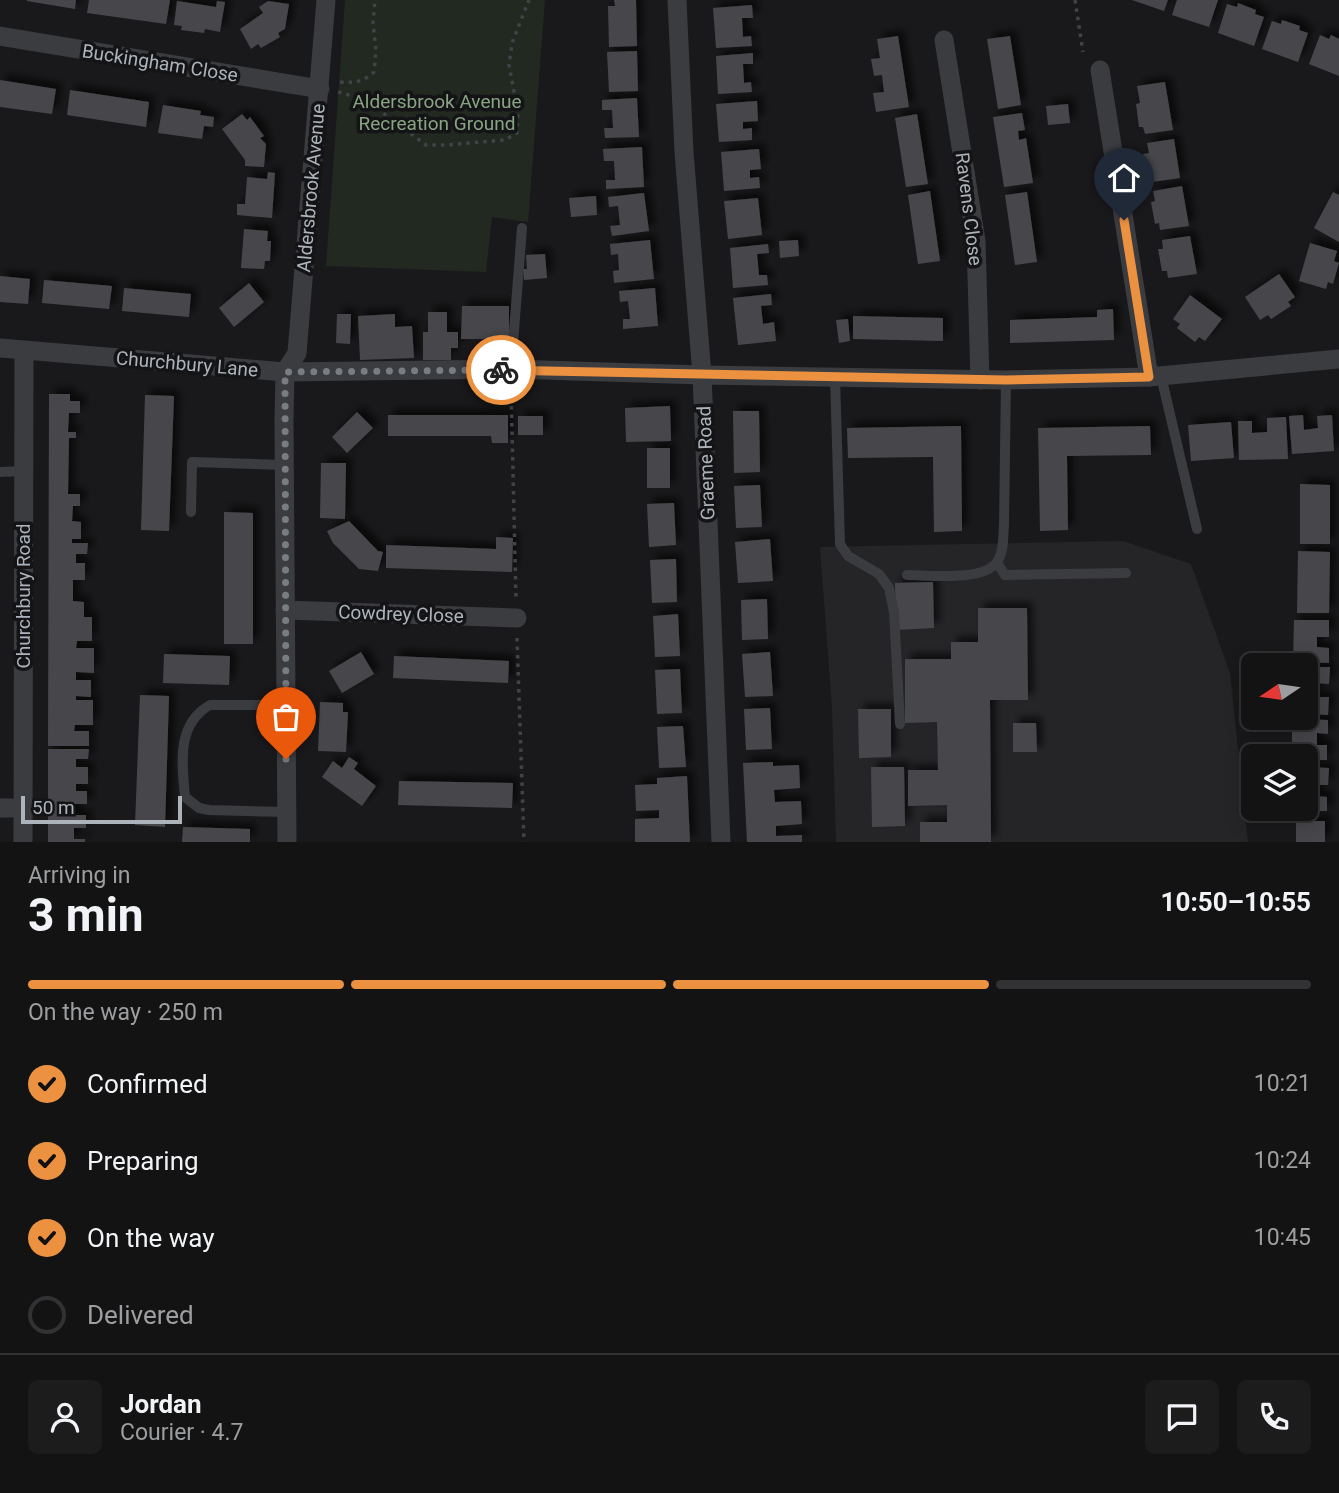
<!DOCTYPE html>
<meta charset="utf-8">
<style>
body{margin:0;font-family:Roboto,sans-serif;background:#1c1c1d;color:#f1f3f6;height:100vh;display:flex;flex-direction:column;font-size:26px;white-space:nowrap}
*{box-sizing:border-box;margin:0}
p{font-size:23px;color:#9d9ea0}
.icon{flex:none;width:38px;height:38px;fill:none;stroke:currentColor;stroke-width:2;stroke-linecap:round;stroke-linejoin:round}
.map{position:relative;height:842px;overflow:hidden}
.drawer{display:flex;flex-direction:column;background:#131314;flex:1}
.drawer>*{flex:none}
.needle{width:46px;rotate:257deg}
.buttons{position:absolute;left:1241px;top:653px;display:grid;gap:14px}
.buttons a{display:grid;place-items:center;width:77px;height:77px;border-radius:10px;background:#131314;box-shadow:0 4px 18px #0003,0 0 0 2px #323234;font-size:35px}
.scale{position:absolute;left:21px;bottom:18px;width:161px;box-sizing:border-box;padding-left:7px;border:4px solid #acb3ba;border-top:0;font-size:19px;line-height:24px;white-space:nowrap;color:#acb3ba;-webkit-text-stroke:5px #141416;paint-order:stroke}
.pin{position:absolute;display:grid;place-items:center;width:60px;height:60px;color:#fff;margin:-72px -30px;border-radius:50% 50% 50% 0;rotate:-45deg;box-shadow:0 0 7px #0007}
.pin .icon{rotate:45deg}
.courier{position:absolute;display:grid;place-items:center;width:70px;height:70px;margin:-35px;border:5px solid #eb9140;border-radius:50%;background:#fff;color:#222;box-shadow:0 2px 9px #0007}
.headline em{font-style:normal;font-weight:700}
.headline div{display:flex;flex-direction:column-reverse}
.headline{display:flex;align-items:center;justify-content:space-between;height:119px;padding:0 28px}
h1{font-size:46px;font-weight:700;line-height:52px}
.bar{display:grid;grid-template-columns:repeat(4,1fr);gap:10px 7px;align-content:center;height:84px;padding:0 28px}
.bar i{height:9px;border-radius:5px;background:#323234}
.bar .on{background:#eb9140}
.bar p{grid-column:span 4}
.line{display:flex;align-items:center;gap:18px;padding:0 28px;border-top:2px solid #323234}
.line div{flex:1}
.round{display:grid;place-items:center;flex:none;width:74px;height:74px;border-radius:10px;background:#1c1c1d}
ol{padding:0 28px;list-style:none}
li{display:flex;align-items:center;gap:21px;height:77px}
li p{margin-inline-start:auto}
li .icon{padding:7px;border-radius:50%;background:#eb9140;color:#111;stroke-width:4}
li:last-child{color:#9d9ea0}
li i{width:38px;height:38px;border:4px solid #323234;border-radius:50%}
.map>svg:first-child{display:block}
</style>
<div class="map">
<svg width="1339" height="842" viewBox="0 0 1339 842">
<defs>
<filter id="shadow"><feDropShadow dx="6" dy="-6" stdDeviation="3.5" flood-color="#0009"/></filter>
</defs>
<rect width="100%" height="100%" fill="#19191b"/>
<path fill="#252528" d="M1123,541L1191,564L1230,673L1248,842H836L832,708L820,547Z"/>
<path fill="#212921" d="M345,0H545L528,222L492,217L486,272L326,266Z"/>
<g fill="#46474b" filter="url(#shadow)">
<path d="M27,0H76L75,9L27,1Z"/>
<path d="M89,0H170L166,24L87,13Z"/>
<path d="M614,0H636L637,46L609,47L608,6H615Z"/>
<path d="M1132,0H1168L1164,11Z"/>
<path d="M1177,0H1218L1209,27L1172,15Z"/>
<path d="M177,1L216,7L217,1L225,2L220,32L205,29L204,33L181,30L182,26L174,25Z"/>
<path d="M268,1L289,4L285,29L278,33L280,37L261,48L258,44L251,49L240,29L263,13L259,7Z"/>
<path d="M1238,3L1256,10L1255,14L1264,17L1254,46L1218,33L1227,4L1237,7Z"/>
<path d="M752,5L753,18H742L743,37L751,36L752,46L716,48L713,8Z"/>
<path d="M1282,20L1300,26L1299,30L1308,33L1298,62L1262,49L1272,21L1281,24Z"/>
<path d="M1320,35L1329,39L1331,35L1339,39V76L1309,64Z"/>
<path d="M898,36L909,107L876,112L873,93L884,92L882,75L874,76L871,59L880,58L877,39Z"/>
<path d="M1010,36L1021,105L998,109L987,39Z"/>
<path d="M637,51L638,91L609,92L607,52Z"/>
<path d="M753,53V64H743L744,83L751,82L752,92L718,94L716,56Z"/>
<path d="M0,80L56,89L52,114L0,107Z"/>
<path d="M1165,82L1173,130L1145,134L1143,127H1139L1136,104L1140,103L1137,86Z"/>
<path d="M70,90L149,102L146,127L67,115Z"/>
<path d="M637,98L639,137L605,138L604,128H613L612,110H602V100Z"/>
<path d="M757,101L758,121L743,122V129L752,128V140L719,142L716,104Z"/>
<path d="M1068,104L1070,123L1048,125L1046,106Z"/>
<path d="M163,105L201,111L200,115L214,117L213,127L204,126L202,139L158,133Z"/>
<path d="M1022,113L1025,130L1018,131L1019,140L1026,138L1033,183L1004,187L993,117Z"/>
<path d="M242,114L247,120L250,117L264,136L260,138L266,144L264,167L245,166V160L222,129Z"/>
<path d="M917,114L928,184L906,187L895,118Z"/>
<path d="M1174,139L1180,178L1152,182L1151,174H1146L1143,154L1149,153L1147,143Z"/>
<path d="M642,147L644,187L606,189V180H615L614,161H604L603,149Z"/>
<path d="M759,149L761,169L750,170V178L759,177L760,188L724,191L721,152Z"/>
<path d="M268,172L275,173L272,218L237,215V204H245L247,177L267,179Z"/>
<path d="M1182,186L1189,226L1160,230L1159,223L1155,224L1151,202L1155,201L1153,191Z"/>
<path d="M930,191L940,261L918,264L908,195Z"/>
<path d="M1027,192L1037,262L1015,265L1005,195Z"/>
<path d="M1333,192L1339,195V242L1314,228Z"/>
<path d="M644,193L649,231L612,236L610,226L620,225L618,206L609,207L608,197Z"/>
<path d="M596,196L597,215L571,217L569,198Z"/>
<path d="M758,198L762,235L728,239L724,201Z"/>
<path d="M244,229L268,231L267,241H271L270,261H265L264,269L241,268Z"/>
<path d="M1190,236L1197,274L1168,278L1167,271H1162L1158,249H1163L1162,240Z"/>
<path d="M650,240L654,279L614,283L613,271L619,270L618,254L611,255L610,244Z"/>
<path d="M798,240L799,256L780,258L779,241Z"/>
<path d="M1310,243L1337,251L1334,261L1339,263L1333,284L1328,282L1326,289L1299,281Z"/>
<path d="M768,244L769,253L757,254L759,275H767L768,285L733,288L730,248Z"/>
<path d="M545,254L547,278L524,280L523,269H527L526,255Z"/>
<path d="M1279,274L1295,297L1288,302L1291,306L1271,319L1268,315L1260,320L1245,297Z"/>
<path d="M0,276L30,279L28,304L0,302Z"/>
<path d="M44,280L112,286L109,309L42,303Z"/>
<path d="M249,283L264,302L234,327L219,308Z"/>
<path d="M124,288L191,294L189,317L122,311Z"/>
<path d="M655,288L658,326L623,329V319H630L628,301L620,302L619,291Z"/>
<path d="M771,294L772,305L761,306L763,324L774,322L776,341L738,345L733,298Z"/>
<path d="M1190,295L1222,319L1205,341L1199,337L1195,342L1177,328L1180,324L1173,319Z"/>
<path d="M462,306H509V339H461Z"/>
<path d="M1113,309L1114,340L1010,343V320L1097,317V310Z"/>
<path d="M428,312H447V332H458V348H451V360H423V332H428Z"/>
<path d="M337,314H351L350,344L336,343Z"/>
<path d="M395,314V327L412,326L414,358L360,360L358,316Z"/>
<path d="M853,316L943,318V341L853,339Z"/>
<path d="M848,319L850,341L839,343L836,320Z"/>
<path d="M49,394H70V401H80V413H69L68,432H76V438H69L68,494H80V506H73L72,521L81,522V539H72V543H88L87,554H76V563H85V580H73V601L84,602V617H92V641H77L76,648H94V673L76,672V680H91V697L76,696V700H93V725H75L74,731H89V746H48Z"/>
<path d="M145,395L174,396L169,531L141,530Z"/>
<path d="M670,406L671,441L626,442L625,408Z"/>
<path d="M733,411H759L760,472L734,473Z"/>
<path d="M357,412L373,428L347,453L332,437Z"/>
<path d="M388,415H508V443H492L491,436H388Z"/>
<path d="M1303,415L1304,430L1318,428L1317,416L1332,415L1334,451L1292,454L1289,416Z"/>
<rect x="518" y="416" width="25" height="19"/>
<path d="M1286,417L1288,459L1239,460L1238,421H1252V433L1267,432V418Z"/>
<path d="M1231,422L1234,458L1191,461L1188,425Z"/>
<path d="M961,426L962,531L934,532L933,457L848,458L847,428Z"/>
<path d="M1150,426L1151,455L1067,456L1068,530L1040,531L1038,428Z"/>
<rect x="647" y="448" width="23" height="40"/>
<path d="M321,463H346L345,519L320,518Z"/>
<path d="M1300,484L1330,485V544H1300Z"/>
<path d="M760,485L762,527L736,528L734,486Z"/>
<path d="M674,503L676,545L649,547L647,504Z"/>
<path d="M224,512L253,513V644H224Z"/>
<path d="M349,521L378,551L383,552L378,571L359,569L333,543L327,531Z"/>
<path d="M496,537L513,538L512,572L386,568V545L496,549Z"/>
<path d="M770,539L773,581L738,583L735,542Z"/>
<path d="M1298,551L1330,552L1329,613H1297Z"/>
<path d="M676,559L677,602L652,603L650,560Z"/>
<path d="M933,582L934,628L896,630L895,583Z"/>
<path d="M767,599L768,639L742,640L741,600Z"/>
<path d="M978,608H1027L1028,700H990L991,842H920V822H947V805L908,806V770H938L937,722L905,723V659H951V642H978Z"/>
<path d="M678,614L680,656L655,657L653,616Z"/>
<path d="M1294,620H1329V637H1317V647L1329,648V663L1293,662Z"/>
<path d="M361,652L374,674L342,693L329,671Z"/>
<path d="M770,652L773,696L745,697L742,654Z"/>
<path d="M164,654L230,656L229,685L163,683Z"/>
<path d="M394,656L509,661L508,683L393,678Z"/>
<path d="M1306,667H1330L1329,684L1316,683L1315,690V697H1329L1328,715L1306,714Z"/>
<path d="M680,669L682,713L657,714L655,670Z"/>
<path d="M140,695L169,696L165,827L135,825Z"/>
<path d="M320,702L343,703V712H348L346,752L318,751Z"/>
<path d="M770,708L772,749L746,750L744,709Z"/>
<path d="M858,709H891V757L859,758Z"/>
<path d="M1292,719L1328,720V734L1317,733V745H1327V760H1306V756H1292Z"/>
<path d="M1013,723H1036L1037,752H1013Z"/>
<path d="M683,726L686,767L659,768L657,727Z"/>
<path d="M48,749H89L88,759H76V767H88V784H76V791H87V804H75V815H86V828H74V839H85V842H48Z"/>
<path d="M349,757L358,763L354,769L376,786L362,806L322,777L333,761L342,768Z"/>
<path d="M773,762V766L799,765L800,788L774,790L775,802L801,801L802,824L776,826V836L802,835V842H747L743,763Z"/>
<path d="M871,767H904L905,826L872,827Z"/>
<path d="M1306,767L1329,768L1328,785H1317V796L1327,797V811H1306Z"/>
<path d="M687,776L690,842H635V819L659,818V810L636,811L635,785L657,784V778Z"/>
<path d="M399,781L513,783L512,808L398,805Z"/>
<rect x="1296" y="821" width="29" height="21"/>
<path d="M183,827L250,829V842H182Z"/>
</g>
<g fill="none" stroke-linecap="round" stroke-linejoin="round">
<g stroke="#404347" stroke-width="3.5" stroke-dasharray="3.5 5" stroke-linecap="butt">
<path d="M1075,0L1083,52"/>
<path d="M340,82C355,83 363,82 374,72L376,50L373,23L375,0"/>
<path d="M338,92L364,99L426,145H447L505,140L517,133L518,113L509,65L512,43L529,0"/>
<path d="M511,389L516,599"/>
<path d="M517,638L524,842"/>
</g>
<g stroke="#3a3c40" stroke-width="10">
<path d="M511,369L522,228"/>
<path d="M1161,376L1197,529"/>
<path d="M835,377L840,544L848,556L879,574L889,588L894,612L900,724"/>
<path d="M0,472L23,471"/>
<path d="M191,512L192,462L284,465"/>
<path d="M997,563L1005,575L1126,573"/>
<path d="M907,575C928,575 983,582 997,562C1004,552 1003,537 1004,525L1006,380"/>
<path d="M285,705H210C176,724 182,764 185,797L199,808L209,810L286,812"/>
</g>
<g stroke="#3a3c40" stroke-width="19">
<path d="M677,0L684,152L702,375L721,842"/>
<path d="M0,36L320,89"/>
<path d="M944,40L976,241L980,380"/>
<path d="M1100,70L1149,377"/>
<path d="M0,348L285,372L511,369L702,375L1006,380L1149,377L1339,359"/>
<path d="M285,610L517,618"/>
<path d="M0,808H22"/>
<path d="M23,842L24,351"/>
<path d="M287,842L284,420L285,372L297,353L326,0"/>
</g>
</g>
<g fill="none" stroke-linecap="round" stroke-linejoin="round">
<path stroke="#797d82" stroke-width="7" stroke-dasharray="0 12.6" d="M286,759L285,372L501,370"/>
<path stroke="#eb9140" stroke-width="9" d="M501,370L1006,380L1149,377L1124,220"/>
</g>
<g text-anchor="middle" dominant-baseline="central" stroke-width="7" stroke-linejoin="round" paint-order="stroke">
<g font-size="19" fill="#acb3ba" stroke="#141416">
<text transform="translate(160 63) rotate(9)">Buckingham Close</text>
<text transform="translate(311 188) rotate(-85)">Aldersbrook Avenue</text>
<text transform="translate(969 209) rotate(83)">Ravens Close</text>
<text transform="translate(187 364) rotate(5)">Churchbury Lane</text>
<text transform="translate(706 463) rotate(-92)">Graeme Road</text>
<text transform="translate(23 596) rotate(-90)">Churchbury Road</text>
<text transform="translate(401 614) rotate(2)">Cowdrey Close</text>
</g>
<g font-size="19" fill="#88a483" stroke="#141416">
<text x="437" y="101">Aldersbrook Avenue<tspan x="437" dy="22">Recreation Ground</tspan></text>
</g>
</g>
</svg>
<div class="buttons">
<a><svg class="needle" viewBox="-14 -14 28 28"><path d="M0-13l5 13h-10z" fill="#e53935"/><path d="M0 13l5-13h-10z" fill="#9d9ea0"/></svg></a>
<a><svg class="icon" aria-label="layers" viewBox="0 0 24 24"><path d="M12 4l9 5-9 5-9-5zM3 14l9 5 9-5"/></svg></a>
</div>
<div class="scale">50 m</div>
<div class="pin" style="left:286px;top:759px;background:#ea580c"><svg class="icon" aria-label="bag" viewBox="0 0 24 24"><path d="M5 8h14l-1 12H6zM9 8a3 3 0 0 1 6 0"/></svg></div>
<div class="pin" style="left:1124px;top:220px;background:#1f2937"><svg class="icon" aria-label="home" viewBox="0 0 24 24"><path d="M3 11l9-7 9 7M6 9v11h12V9"/></svg></div>
<div class="courier" style="left:501px;top:370px"><svg class="icon" aria-label="bike" viewBox="0 0 24 24"><circle cx="6" cy="16" r="4"/><circle cx="18" cy="16" r="4"/><path d="M6 16l4-8h5l3 8M10 8l3 8H6M13 5h3"/></svg></div>
</div>
<section class="drawer">
<div class="headline"><div><h1>3 min</h1><p>Arriving in</p></div><em>10:50–10:55</em></div>
<div class="bar"><i class="on"></i><i class="on"></i><i class="on"></i><i></i><p>On the way · 250 m</p></div>
<ol>
<li><svg class="icon" aria-label="check" viewBox="0 0 24 24"><path d="M5 12l5 5 9-10"/></svg>Confirmed<p>10:21</p></li>
<li><svg class="icon" aria-label="check" viewBox="0 0 24 24"><path d="M5 12l5 5 9-10"/></svg>Preparing<p>10:24</p></li>
<li><svg class="icon" aria-label="check" viewBox="0 0 24 24"><path d="M5 12l5 5 9-10"/></svg>On the way<p>10:45</p></li>
<li><i></i>Delivered</li>
</ol>
<div class="line" style="height:126px"><a class="round"><svg class="icon" aria-label="person" viewBox="0 0 24 24"><circle cx="12" cy="8" r="4"/><path d="M4 21q1-7 8-7t8 7"/></svg></a><div><b>Jordan</b><p>Courier · 4.7</p></div><a class="round"><svg class="icon" aria-label="chat" viewBox="0 0 24 24"><path d="M4 5h16v11H9l-5 4z"/></svg></a><a class="round"><svg class="icon" aria-label="phone" viewBox="0 0 24 24"><path d="M5 4h4l2 5-3 2q2 4 5 5l2-3 5 2v4C11 20 4 13 5 4z"/></svg></a></div>
</section>
